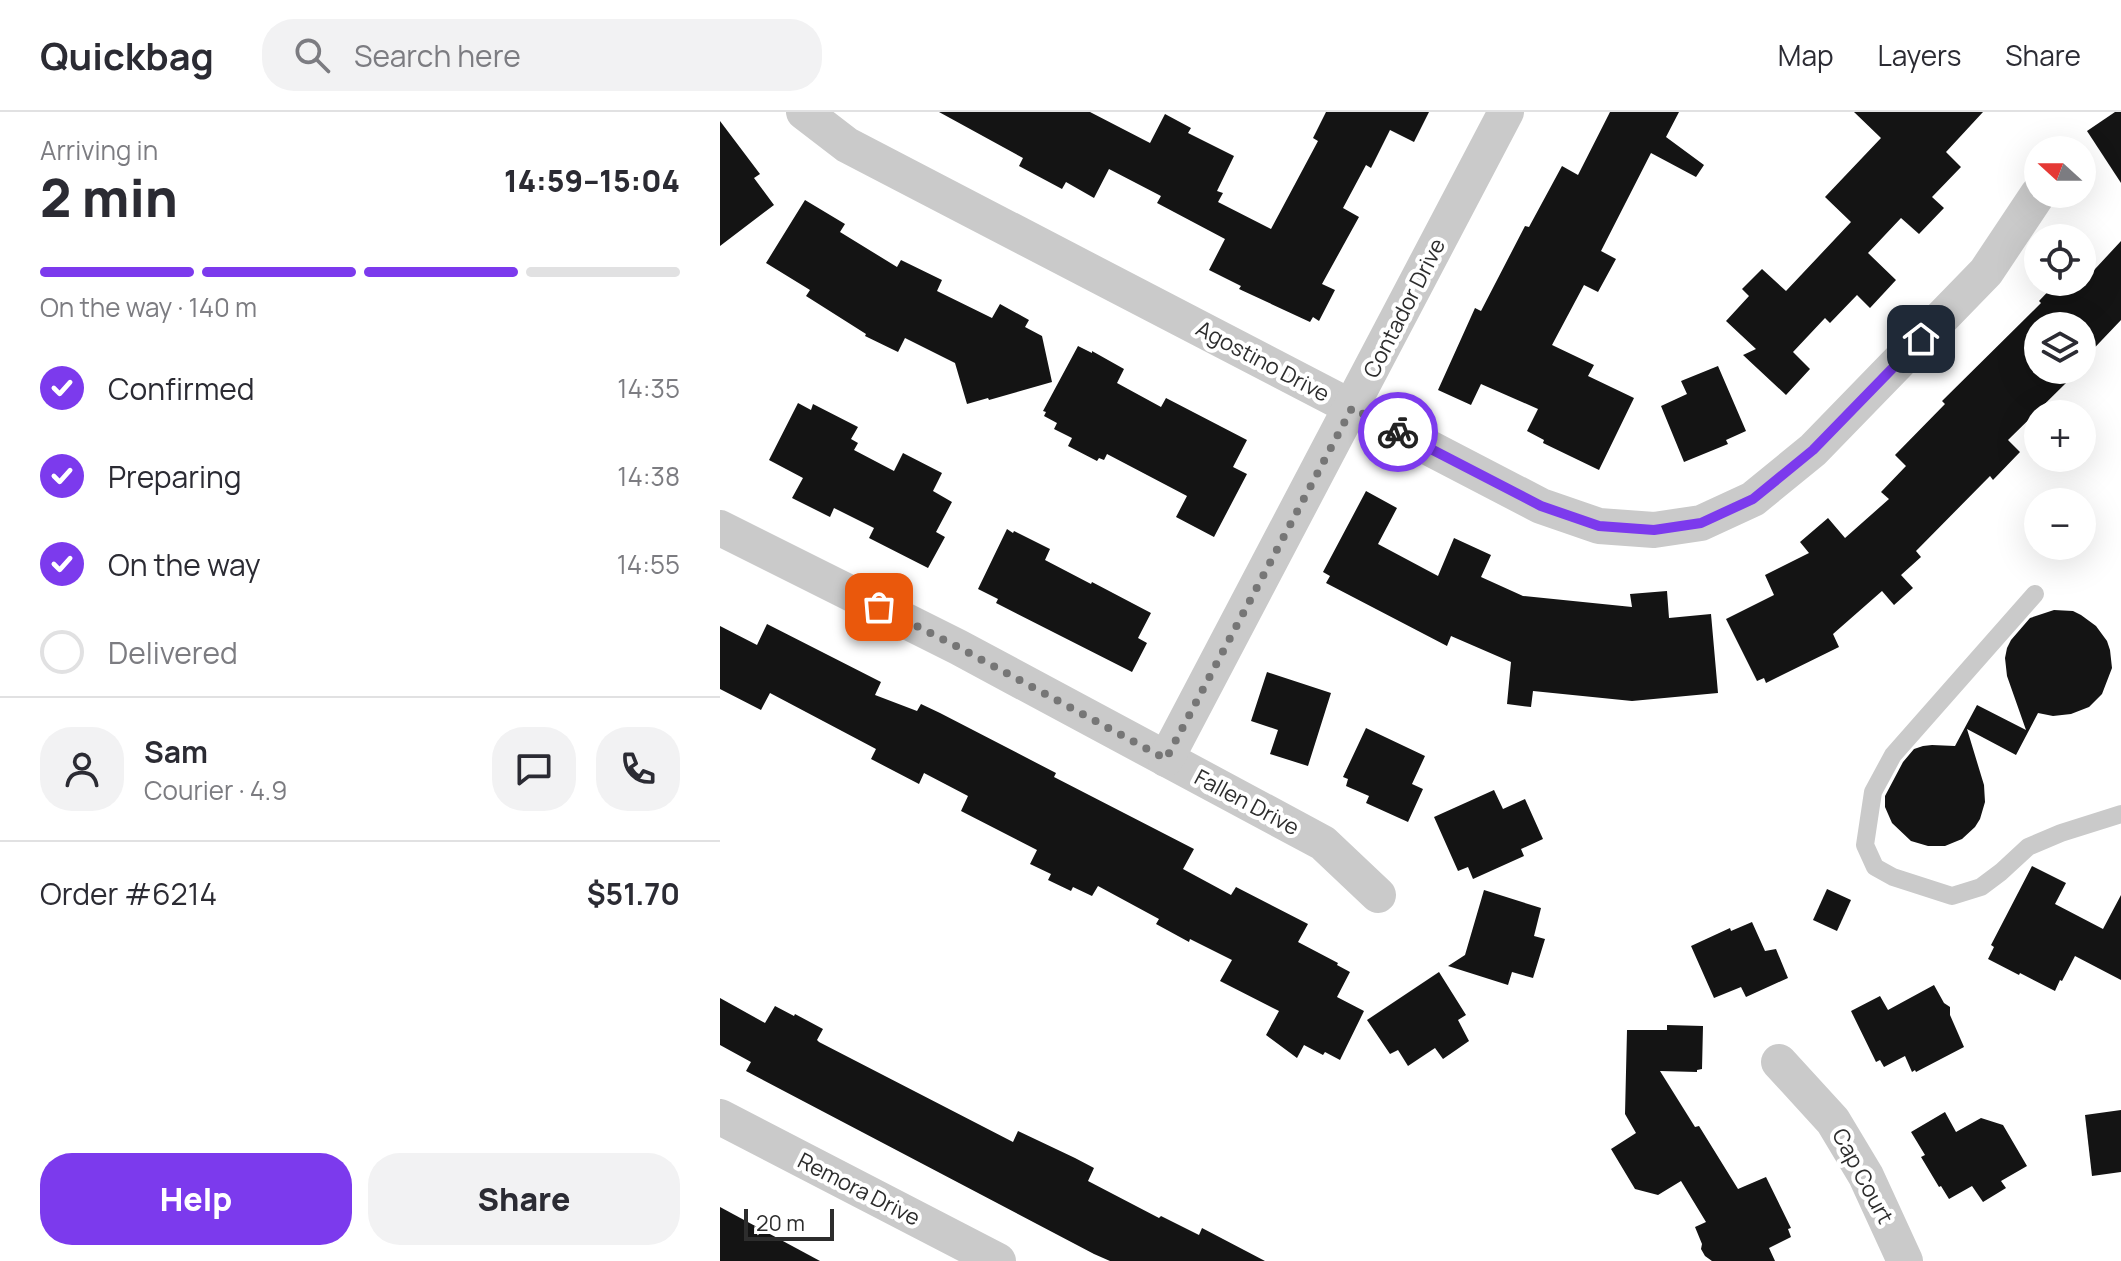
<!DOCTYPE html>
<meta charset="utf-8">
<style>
body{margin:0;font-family:Manrope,sans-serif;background:#f2f2f3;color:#2b2b33;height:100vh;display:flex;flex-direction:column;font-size:30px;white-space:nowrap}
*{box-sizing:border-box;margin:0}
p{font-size:26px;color:#7c7c81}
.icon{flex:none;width:44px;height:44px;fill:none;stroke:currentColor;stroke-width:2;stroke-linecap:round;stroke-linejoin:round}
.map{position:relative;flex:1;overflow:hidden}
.sheet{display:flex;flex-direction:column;background:#fff;width:720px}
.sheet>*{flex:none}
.needle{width:52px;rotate:291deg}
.controls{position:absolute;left:1304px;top:24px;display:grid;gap:16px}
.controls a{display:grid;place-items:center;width:72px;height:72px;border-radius:50%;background:#fff;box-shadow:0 8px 32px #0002;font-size:40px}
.scale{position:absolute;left:24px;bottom:20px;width:90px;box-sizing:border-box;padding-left:8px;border:4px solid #2d2d2d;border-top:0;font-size:22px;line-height:28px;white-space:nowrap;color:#2d2d2d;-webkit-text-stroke:6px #fff;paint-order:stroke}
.pin{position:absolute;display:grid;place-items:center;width:68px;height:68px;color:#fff;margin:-34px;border-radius:16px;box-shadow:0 4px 12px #0006}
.courier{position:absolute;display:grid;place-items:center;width:80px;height:80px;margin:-40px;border:6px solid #7c3aed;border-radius:50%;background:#fff;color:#222;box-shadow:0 2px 10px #0007}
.overview em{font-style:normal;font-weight:800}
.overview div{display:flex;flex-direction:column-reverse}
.overview{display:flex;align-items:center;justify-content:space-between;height:136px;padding:0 40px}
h1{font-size:52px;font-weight:800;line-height:60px}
.bar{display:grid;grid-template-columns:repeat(4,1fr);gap:12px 8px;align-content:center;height:96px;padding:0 40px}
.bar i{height:10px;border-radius:6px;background:#e1e1e2}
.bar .selected{background:#7c3aed}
.bar p{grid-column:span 4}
.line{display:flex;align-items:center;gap:20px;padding:0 40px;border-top:2px solid #e1e1e2}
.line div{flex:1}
.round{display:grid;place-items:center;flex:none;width:84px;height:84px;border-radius:32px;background:#f2f2f3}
ol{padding:0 40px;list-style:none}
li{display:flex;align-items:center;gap:24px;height:88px}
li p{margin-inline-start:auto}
li .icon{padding:8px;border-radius:50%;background:#7c3aed;color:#fff;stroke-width:4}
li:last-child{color:#7c7c81}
li i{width:44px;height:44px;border:4px solid #e1e1e2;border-radius:50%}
.action{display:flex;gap:16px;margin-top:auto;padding:16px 40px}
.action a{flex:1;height:92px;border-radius:32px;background:#7c3aed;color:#fff;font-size:32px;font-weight:800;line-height:92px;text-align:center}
.action a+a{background:#f2f2f3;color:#2b2b33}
header{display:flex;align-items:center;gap:48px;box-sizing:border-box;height:112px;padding:0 40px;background:#fff;border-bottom:2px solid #e1e1e2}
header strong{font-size:38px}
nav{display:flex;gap:44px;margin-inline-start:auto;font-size:28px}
.search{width:560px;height:72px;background:#f2f2f3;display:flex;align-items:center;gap:20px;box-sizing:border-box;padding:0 28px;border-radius:32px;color:#7c7c81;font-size:30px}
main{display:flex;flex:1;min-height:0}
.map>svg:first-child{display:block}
</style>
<header>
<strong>Quickbag</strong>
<div class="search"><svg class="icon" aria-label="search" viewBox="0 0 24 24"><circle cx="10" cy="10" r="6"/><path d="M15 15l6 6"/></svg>Search here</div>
<nav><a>Map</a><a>Layers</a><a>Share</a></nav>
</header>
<main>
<section class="sheet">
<div class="overview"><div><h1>2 min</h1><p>Arriving in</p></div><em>14:59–15:04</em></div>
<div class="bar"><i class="selected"></i><i class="selected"></i><i class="selected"></i><i></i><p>On the way · 140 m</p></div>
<ol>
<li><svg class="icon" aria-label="check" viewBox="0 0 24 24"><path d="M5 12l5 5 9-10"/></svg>Confirmed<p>14:35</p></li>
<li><svg class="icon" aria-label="check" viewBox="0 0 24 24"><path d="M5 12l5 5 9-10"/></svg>Preparing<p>14:38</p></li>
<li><svg class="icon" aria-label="check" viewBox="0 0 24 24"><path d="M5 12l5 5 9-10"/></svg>On the way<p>14:55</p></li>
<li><i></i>Delivered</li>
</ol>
<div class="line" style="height:144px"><a class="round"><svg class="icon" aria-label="person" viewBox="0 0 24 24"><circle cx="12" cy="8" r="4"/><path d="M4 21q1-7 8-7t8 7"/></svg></a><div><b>Sam</b><p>Courier · 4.9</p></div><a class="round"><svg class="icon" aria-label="chat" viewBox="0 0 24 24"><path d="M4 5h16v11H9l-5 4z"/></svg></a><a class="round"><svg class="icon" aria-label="phone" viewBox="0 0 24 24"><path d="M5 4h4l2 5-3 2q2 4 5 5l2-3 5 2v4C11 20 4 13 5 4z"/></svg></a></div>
<div class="line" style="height:104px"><div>Order #6214</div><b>$51.70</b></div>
<div class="action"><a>Help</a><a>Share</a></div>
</section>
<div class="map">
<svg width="1401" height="1149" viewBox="0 0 1401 1149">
<rect width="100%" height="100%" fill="#fff"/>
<g fill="#141414">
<path d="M219,0H370L430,31L445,2L471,16L468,21L514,44L497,79L503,81L498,90L551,117L598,29L593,26L606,0H709L694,30L670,18L651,56L646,53L623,96L639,105L602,172L615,178L599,209L593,205L590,210L519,177L521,174L489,158L505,127L437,91L441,84L389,57L374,86L346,70L342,77L299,54L303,46Z"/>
<path d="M890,0H959L946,25L984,53L976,65L931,41L881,139L896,147L878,180L864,173L832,233L874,253L868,264L914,286L879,358L823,331L824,328L807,319L818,297L761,272L751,293L718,278L755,196L761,199L805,114L809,115L842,54L858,63Z"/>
<path d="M1134,0H1263L1226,40L1241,55L1212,85L1224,96L1199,122L1181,106L1148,141L1176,168L1150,196L1137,183L1110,211L1105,206L1073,240L1090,257L1066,283L1023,243L1036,237L1006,209L1029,184L1022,177L1042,157L1066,179L1131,110L1105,85L1161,26Z"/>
<path d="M1395,0H1401V71L1367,19Z"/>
<path d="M0,9L40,62L34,66L54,93L0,134Z"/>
<path d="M85,88L125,112L120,120L177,155L181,148L222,168L217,179L272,206L280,192L309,208L305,215L322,224L332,270L269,288L268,286L247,292L235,251L185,226L178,240L145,224L146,222L86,184L90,178L46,151Z"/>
<path d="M1401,129V208L1362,249V214H1318V258H1353L1343,269L1346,271L1288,328L1300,340L1273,368L1270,364L1196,439L1201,445L1181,463L1193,476L1174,493L1162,479L1113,522L1119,535L1046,571L1044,566L1037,569L1006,507L1054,483L1045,463L1089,441L1080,430L1108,406L1125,426L1169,387L1161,380L1186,354L1175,343L1225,292L1222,289L1321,191L1319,189L1337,170H1363Z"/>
<path d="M358,234L372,241V239L404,257L397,271L441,295L446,286L527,328L513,355L527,362L494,425L456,405L467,384L387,342L384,348L379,346L377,349L348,334L352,326L334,317L337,311L324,304L326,300L323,299Z"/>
<path d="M998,254L1026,319L1006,328L1008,332L964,350L941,294L967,282L961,269Z"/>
<path d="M78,291L91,298L93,292L138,315L131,327L138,331L134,338L174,359L183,341L222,361L213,379L232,390L216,420L225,425L208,456L149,426L154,416L114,396L110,405L72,386L83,366L49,348Z"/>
<path d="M646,379L677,396L658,432L718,464L734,426L771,443L761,465L803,484L912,495L910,482L947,479L949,506L991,502L998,581L912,589L813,579L811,595L787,592L791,550L731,524L727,534L606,471L610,464L603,460Z"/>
<path d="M287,417L293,421L294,419L330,437L325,448L371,472L372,470L431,501L418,526L427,531L412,560L276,491L278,487L258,477Z"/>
<path d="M1334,498L1353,499L1361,503L1376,514L1387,529L1390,538L1392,556L1382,582L1369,595L1351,602L1333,604L1318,601L1296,643L1247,617L1264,673L1265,690L1260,707L1255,715L1242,727L1225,734H1208L1191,729L1172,711L1165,695V684L1183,650L1194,637L1203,634L1212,633L1235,634L1257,593L1306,618L1287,564L1285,546L1287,536L1291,528L1310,506Z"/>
<path d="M47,512L161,570L155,583L197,599L201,592L220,601L336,661L334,665L474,737L463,757L511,783L516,775L588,812L578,830L618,851L617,853L630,860L617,885L644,899L620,948L605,940L603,943L584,933L577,946L546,923L559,899L500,869L512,848L470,827L469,830L436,812L439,807L378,774L372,784L353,775L351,779L328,768L331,762L310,752L317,738L241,699L248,684L204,661L199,672L151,647L156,637L50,581L41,598L0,577V514L37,533Z"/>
<path d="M547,560L611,581L588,654L550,642L558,618L531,609Z"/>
<path d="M646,616L705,644L692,672L703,677L688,710L646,691L649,684L626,674L628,667L623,665Z"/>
<path d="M774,678L783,697L805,687L823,727L801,737L804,744L753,767L748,755L738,759L714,705Z"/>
<path d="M1312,754L1346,771L1335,792L1383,817L1401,783V868L1355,844L1342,869L1340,868L1335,879L1300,861L1299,863L1268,847L1274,835L1271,833Z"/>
<path d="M1107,777L1131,788L1117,819L1093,808Z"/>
<path d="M764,778L821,796L814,824L825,827L813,866L792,860L788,873L728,854L745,843Z"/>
<path d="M1032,810L1045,839L1056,837L1068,866L1026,885L1021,875L994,886L971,834L1010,816L1011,819Z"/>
<path d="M719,860L746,903L738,908L749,929L723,947L715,936L688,954L678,938L670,942L647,908Z"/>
<path d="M1214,873L1224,891L1230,895V903L1244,935L1196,960L1195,958L1192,960L1185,944L1164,955L1160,948L1156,950L1131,899L1160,884L1168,898Z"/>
<path d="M0,886L45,911L55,894L74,904L75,902L103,917L97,928L99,930L293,1030L298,1019L355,1046L374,1056L368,1069L439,1106L441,1104L479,1123L482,1116L545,1149H390L374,1142L26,959L31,950L0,933Z"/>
<path d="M947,913L983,914L982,957L977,958V960L940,959L975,1015L979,1014L1018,1077L1046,1065L1071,1116L1068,1117L1071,1125L1049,1136L1055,1149H992L985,1144L981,1137L982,1132L975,1115L986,1110L961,1069L938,1083L915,1077L891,1037L916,1021L905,1002L907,918H947Z"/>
<path d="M1401,998V1060L1372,1064L1365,1003Z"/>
<path d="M1225,1000L1236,1020L1261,1006L1283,1013L1307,1054L1281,1069L1286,1076L1263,1090L1252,1074L1229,1087L1221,1074L1219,1075L1201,1045L1205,1043L1191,1020Z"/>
<path d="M0,1095L100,1149H0Z"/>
</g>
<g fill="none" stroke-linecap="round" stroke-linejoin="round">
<path stroke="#cacaca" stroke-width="18" d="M1315,482L1173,643L1153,680L1145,733L1155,755L1173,765L1232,784L1261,775L1281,760L1308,735L1341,721L1401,702"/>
<g stroke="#cacaca" stroke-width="36">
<path d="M84,0L127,33L821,394L879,414L934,418L981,411L1033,387L1093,338L1266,160L1318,82"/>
<path d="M0,416L238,535L603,731L658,783"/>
<path d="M446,647L786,0"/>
<path d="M1059,950L1113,1009L1146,1064L1185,1149"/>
<path d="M0,1005L278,1149"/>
</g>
</g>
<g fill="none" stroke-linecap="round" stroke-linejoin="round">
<path stroke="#767676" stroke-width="8" stroke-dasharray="0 14.4" d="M159,495L238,535L446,647L632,296L678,320"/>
<path stroke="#7c3aed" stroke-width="10" d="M678,320L821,394L879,414L934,418L981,411L1033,387L1093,338L1201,227"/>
</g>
<g text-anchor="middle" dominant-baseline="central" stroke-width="8" stroke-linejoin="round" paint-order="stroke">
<g font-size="22" fill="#2d2d2d" stroke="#fff">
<text transform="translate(684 196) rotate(-63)">Contador Drive</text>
<text transform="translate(543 249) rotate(28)">Agostino Drive</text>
<text transform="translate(527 690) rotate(28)">Fallen Drive</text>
<text transform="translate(1143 1064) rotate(62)">Cap Court</text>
<text transform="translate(139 1077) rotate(27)">Remora Drive</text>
</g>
</g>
</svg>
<div class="controls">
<a><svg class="needle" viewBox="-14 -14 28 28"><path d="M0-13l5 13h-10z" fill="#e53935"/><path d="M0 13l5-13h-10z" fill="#7c7c81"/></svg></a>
<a><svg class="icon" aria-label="locate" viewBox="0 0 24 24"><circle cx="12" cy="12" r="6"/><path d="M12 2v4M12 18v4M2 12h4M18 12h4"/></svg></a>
<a><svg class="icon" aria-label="layers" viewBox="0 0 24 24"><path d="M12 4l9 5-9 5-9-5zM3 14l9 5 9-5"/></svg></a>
<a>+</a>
<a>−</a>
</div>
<div class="scale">20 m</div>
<div class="pin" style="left:159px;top:495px;background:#ea580c"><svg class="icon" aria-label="bag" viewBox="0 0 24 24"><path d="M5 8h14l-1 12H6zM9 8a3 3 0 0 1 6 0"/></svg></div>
<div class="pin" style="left:1201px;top:227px;background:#1f2937"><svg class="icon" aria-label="home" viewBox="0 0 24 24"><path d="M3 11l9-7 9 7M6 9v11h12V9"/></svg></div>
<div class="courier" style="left:678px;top:320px"><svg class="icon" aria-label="bike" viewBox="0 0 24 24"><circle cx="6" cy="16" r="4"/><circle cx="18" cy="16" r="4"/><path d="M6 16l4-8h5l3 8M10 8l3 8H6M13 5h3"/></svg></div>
</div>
</main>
